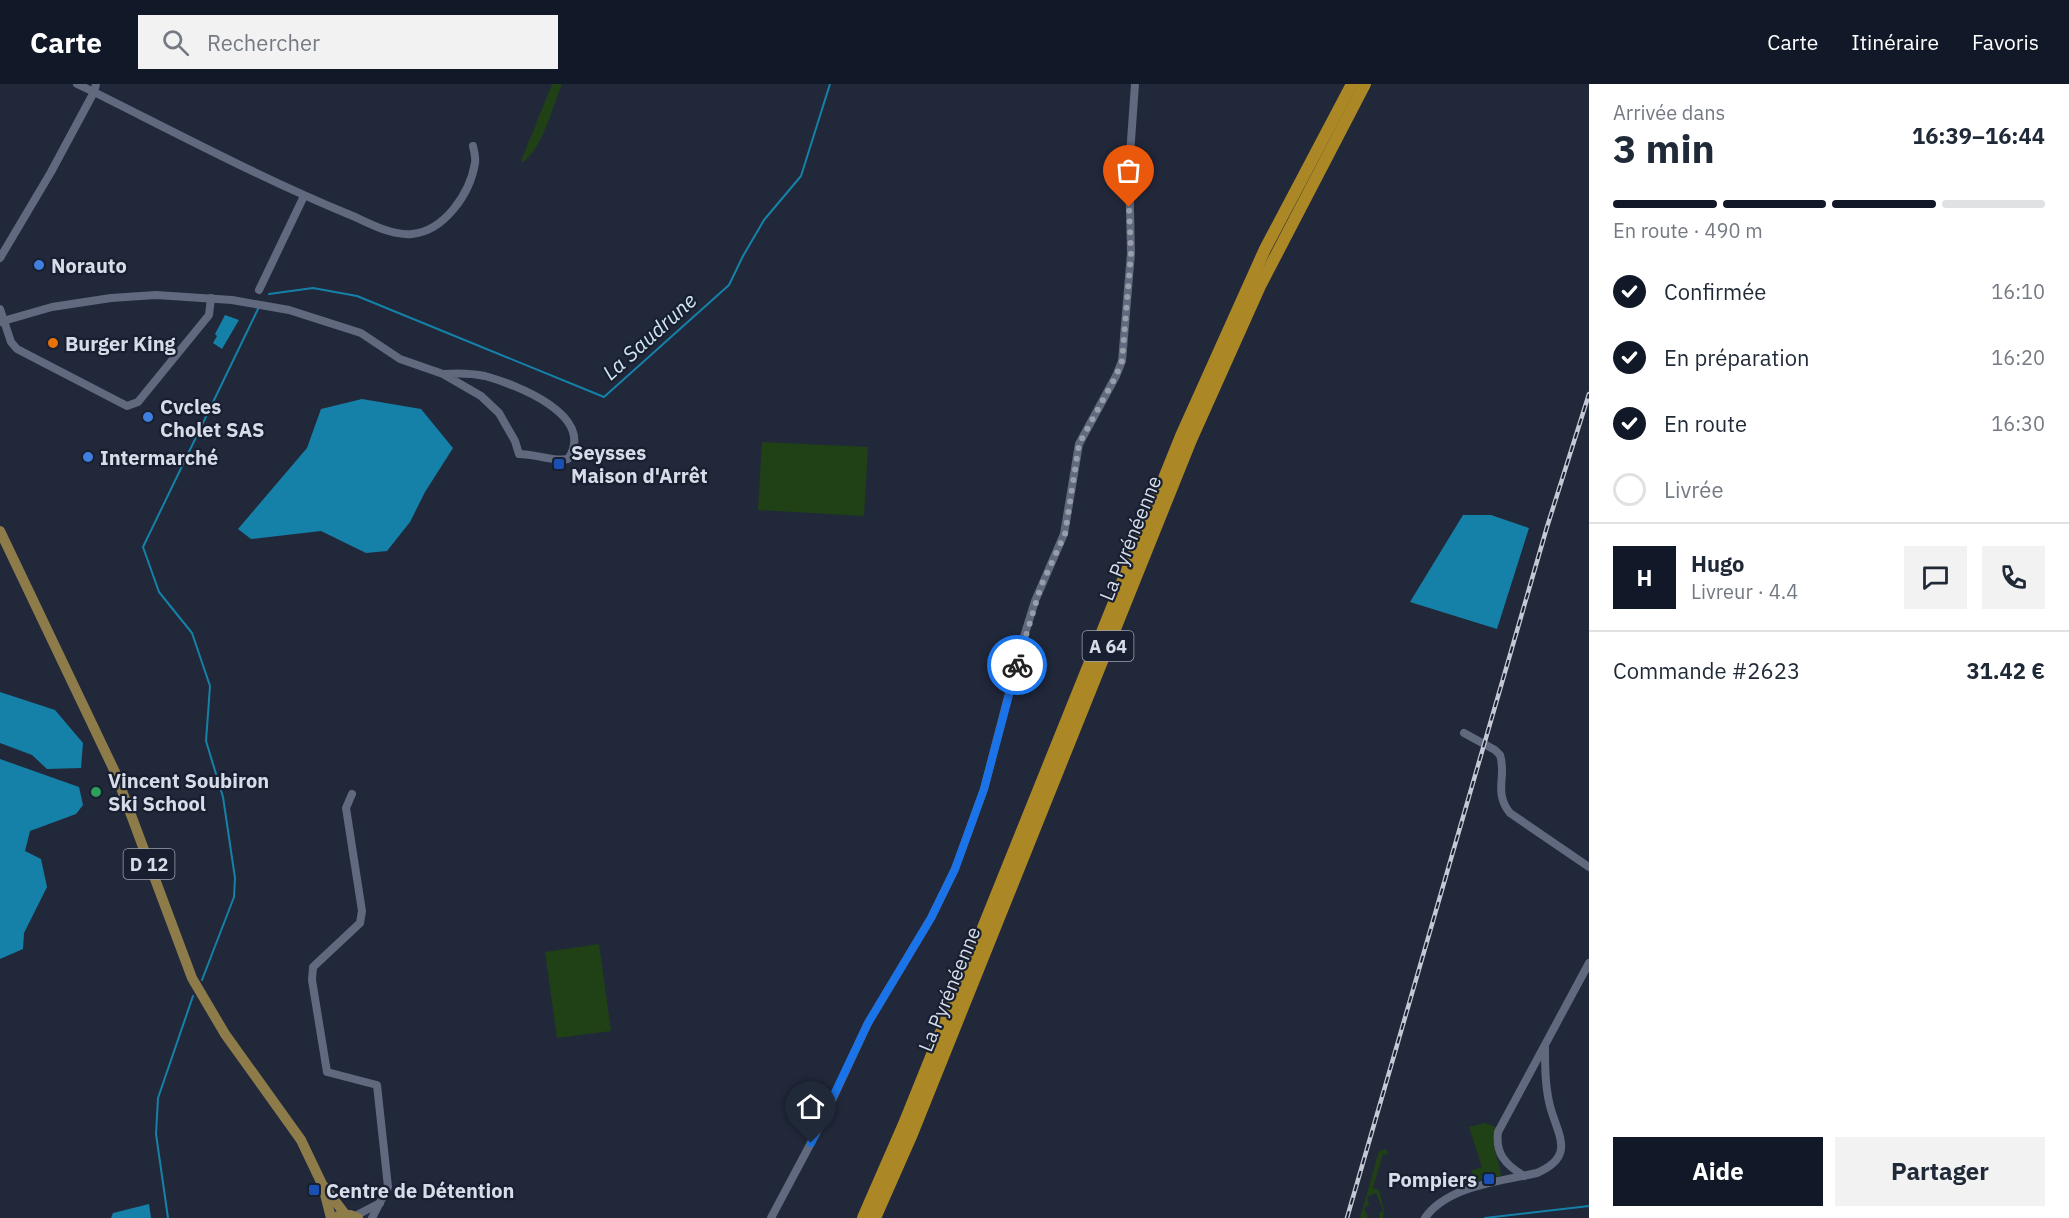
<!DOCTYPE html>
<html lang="fr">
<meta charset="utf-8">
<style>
body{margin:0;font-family:"IBM Plex Sans",sans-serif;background:#f2f2f3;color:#1f2937;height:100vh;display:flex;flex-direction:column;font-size:22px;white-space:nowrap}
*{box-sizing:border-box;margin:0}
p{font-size:20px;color:#747a83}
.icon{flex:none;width:33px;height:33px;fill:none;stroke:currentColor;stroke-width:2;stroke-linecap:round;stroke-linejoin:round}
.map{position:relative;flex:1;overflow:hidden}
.panel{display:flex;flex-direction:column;background:#fff;width:480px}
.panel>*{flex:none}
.pin{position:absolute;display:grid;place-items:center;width:51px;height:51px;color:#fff;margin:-62px -26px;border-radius:50% 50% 50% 0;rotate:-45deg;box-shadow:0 0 6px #0007}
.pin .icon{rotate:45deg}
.courier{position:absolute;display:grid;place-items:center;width:60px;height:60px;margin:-30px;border:4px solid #1a73e8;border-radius:50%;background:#fff;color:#222;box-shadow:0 2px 8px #0007}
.summary em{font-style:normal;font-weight:800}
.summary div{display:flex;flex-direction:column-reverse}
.summary{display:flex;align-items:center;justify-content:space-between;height:102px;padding:0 24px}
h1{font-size:39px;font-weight:800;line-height:45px}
.bar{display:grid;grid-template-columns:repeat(4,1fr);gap:9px 6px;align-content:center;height:72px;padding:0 24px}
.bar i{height:8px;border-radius:4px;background:#e0e1e3}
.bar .active{background:#111827}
.bar p{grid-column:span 4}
.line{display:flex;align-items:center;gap:15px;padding:0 24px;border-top:2px solid #e0e1e3}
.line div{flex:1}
.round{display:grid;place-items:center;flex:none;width:63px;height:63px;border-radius:0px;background:#f2f2f3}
ol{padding:0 24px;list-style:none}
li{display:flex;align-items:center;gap:18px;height:66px}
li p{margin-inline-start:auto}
li .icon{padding:6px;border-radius:50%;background:#111827;color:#fff;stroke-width:4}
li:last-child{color:#747a83}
li i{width:33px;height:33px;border:3px solid #e0e1e3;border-radius:50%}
.button{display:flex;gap:12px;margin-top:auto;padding:12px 24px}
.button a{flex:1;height:69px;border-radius:0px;background:#111827;color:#fff;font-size:24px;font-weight:800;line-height:69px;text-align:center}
.button a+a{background:#f2f2f3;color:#1f2937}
header{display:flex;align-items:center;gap:36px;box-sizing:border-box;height:84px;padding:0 30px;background:#111827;color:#fff}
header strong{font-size:28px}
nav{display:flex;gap:33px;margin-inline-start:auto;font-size:21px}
.search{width:420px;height:54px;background:#f2f2f3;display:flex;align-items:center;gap:15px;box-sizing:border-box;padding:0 21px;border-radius:0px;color:#747a83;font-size:22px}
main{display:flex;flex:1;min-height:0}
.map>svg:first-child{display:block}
</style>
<header>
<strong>Carte</strong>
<div class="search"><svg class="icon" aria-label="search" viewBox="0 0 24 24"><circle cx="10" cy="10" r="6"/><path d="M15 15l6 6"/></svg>Rechercher</div>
<nav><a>Carte</a><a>Itinéraire</a><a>Favoris</a></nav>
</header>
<main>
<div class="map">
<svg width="1589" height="1134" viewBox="0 0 1589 1134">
<rect width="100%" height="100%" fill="#21283a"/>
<g fill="#204016">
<path d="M552,0H562C552,24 544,62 523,78L521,77Z"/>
<path d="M762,358L868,363L864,432L758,426Z"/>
<path d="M599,860L611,947L557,954L545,868Z"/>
<path d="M1485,1039L1496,1043C1488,1061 1500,1074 1501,1092L1460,1101L1459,1095L1472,1091L1471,1087L1482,1083L1469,1043Z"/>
<path d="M1386,1065L1388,1071L1383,1070L1373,1104L1379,1106L1384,1125L1383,1134H1380L1379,1129L1383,1126L1376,1109L1367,1113L1369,1121L1364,1124L1368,1134H1360L1379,1067Z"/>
</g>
<g fill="#1581a9">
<path d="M225,231L239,236L222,265L213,259L217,252L215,250Z"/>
<path d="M362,315L421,325L453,364L425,408L410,438L387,467L366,469L321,447L251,455L238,445L307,364L321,325Z"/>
<path d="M1463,431H1491L1529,444L1497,545L1410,518Z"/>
<path d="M0,608L55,626L83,659L81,684L47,685L32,671L0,659Z"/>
<path d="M0,675L79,703L83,721L76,730L30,747L25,767L41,775L47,803L24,849L23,865L0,875Z"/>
<path d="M149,1120L151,1134H111L113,1129Z"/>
</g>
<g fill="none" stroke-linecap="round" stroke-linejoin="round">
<g stroke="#1581a9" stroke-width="2">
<path d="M269,210L313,204L357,212L604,313L729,201L743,172L764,136L801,92L830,0"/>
<path d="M202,896L234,813L235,794L223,713L206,657L210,602L192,549L159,508L143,463L258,225"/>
<path d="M168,1134L156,1050L158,1014L193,912"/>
<path d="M1485,1134L1589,1122"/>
</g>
<g stroke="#60697e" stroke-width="8">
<path d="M77,0L94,8L96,0"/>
<path d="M0,174L51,88L94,8C178,50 261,94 348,130C368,138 390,152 412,150C444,147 470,110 475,79C476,74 474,67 473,62"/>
<path d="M259,206L304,112"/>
<path d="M0,225L11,258L17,265L127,322L138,318L209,231L211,214"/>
<path d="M0,238L52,223L111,214L156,211L232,216L289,226L361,249L400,275L443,290L481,312L499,329L515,357L519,370C536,370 553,378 568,375C598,331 514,300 485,292C471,289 457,289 443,290"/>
<path d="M1464,649L1495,666L1500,671C1507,692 1493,708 1510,729L1589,783"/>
<path d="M352,710L346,724L362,827L360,839L313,883L312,896L327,988L377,1001L388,1103L372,1134"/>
<path d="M1524,1092C1506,1081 1495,1070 1498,1048L1589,879"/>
<path d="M355,1132L380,1119"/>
<path d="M771,1134L821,1040L868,939L931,834L955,785L984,705L1022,559L1035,517L1064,450L1079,360L1116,292L1122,277L1131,169L1129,85L1135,0"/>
<path d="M1425,1134C1447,1102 1501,1097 1537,1089C1576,1072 1558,1052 1550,1022C1545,1002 1545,982 1545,962"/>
</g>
<g stroke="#8d7c49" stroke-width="10">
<path d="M0,447L115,688L192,894L225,950L301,1056L322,1100L345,1130"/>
<path d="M324,1106L331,1134"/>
<path d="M338,1132L350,1131L358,1134"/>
</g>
<g stroke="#ab8825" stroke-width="12">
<path d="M863,1134L904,1040L1181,352L1265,165L1352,0"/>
<path d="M875,1134L912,1050L1191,356L1260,202L1365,0"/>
</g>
<defs>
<path id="rail" d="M1347,1134L1547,443L1589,310"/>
</defs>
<use href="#rail" stroke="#c3c8d4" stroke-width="4.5"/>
<use href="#rail" stroke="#171f30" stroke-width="2" stroke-dasharray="7" stroke-linecap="butt"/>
</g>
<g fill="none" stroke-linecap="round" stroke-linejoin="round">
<path stroke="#979dab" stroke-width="6" stroke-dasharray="0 10.8" d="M1017,581L1041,502L1065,450L1079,360L1116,292L1122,277L1131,169L1129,123"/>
<path stroke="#1a73e8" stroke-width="8" d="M811,1059L868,939L931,834L955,785L984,705L1017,581"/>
</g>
<g fill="#3f7fe0" stroke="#171f30" stroke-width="2">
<circle cx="39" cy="181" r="6"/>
<circle cx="148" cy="333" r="6"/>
<circle cx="88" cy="373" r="6"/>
</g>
<circle fill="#e8710a" stroke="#171f30" stroke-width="2" cx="53" cy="259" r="6"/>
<g fill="#1a4fb4" stroke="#171f30" stroke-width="2">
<rect x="553" y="374" width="12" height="12" rx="3"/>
<rect x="1483" y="1089" width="12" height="12" rx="3"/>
<rect x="308" y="1100" width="12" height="12" rx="3"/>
</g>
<circle fill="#2e9e5b" stroke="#171f30" stroke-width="2" cx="96" cy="708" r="6"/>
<g text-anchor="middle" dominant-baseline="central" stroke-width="4.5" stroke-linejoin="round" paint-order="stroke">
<g fill="#171f30" stroke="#9da3b1" stroke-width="1.5">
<rect x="1082.5" y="547" width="51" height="30" rx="4.5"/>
<rect x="123.5" y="765" width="51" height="30" rx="4.5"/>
</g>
<g font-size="18" font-weight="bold" fill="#d7dce8">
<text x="1108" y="562">A 64</text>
<text x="149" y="780">D 12</text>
</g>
<g font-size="20" font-weight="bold" fill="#d7dce8" stroke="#171f30" text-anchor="start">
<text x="51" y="181">Norauto</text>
<text x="65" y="259">Burger King</text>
<text x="160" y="322">Cvcles<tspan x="160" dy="23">Cholet SAS</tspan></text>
<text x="571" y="368">Seysses<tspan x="571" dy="23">Maison d'Arrêt</tspan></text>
<text x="100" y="373">Intermarché</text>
<text x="108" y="696">Vincent Soubiron<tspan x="108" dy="23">Ski School</tspan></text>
<text x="1477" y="1095" text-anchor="end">Pompiers</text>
<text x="326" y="1106">Centre de Détention</text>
</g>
<g font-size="20" fill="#d7dce8" stroke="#171f30">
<text transform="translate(1130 454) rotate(-68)">La Pyrénéenne</text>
<text transform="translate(949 905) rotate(-68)">La Pyrénéenne</text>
</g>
<g font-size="21" font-style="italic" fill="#d0e6f1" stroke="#171f30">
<text transform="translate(649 252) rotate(-42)">La Saudrune</text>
</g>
</g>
</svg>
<div class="pin" style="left:1129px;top:123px;background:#ea580c"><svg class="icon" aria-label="bag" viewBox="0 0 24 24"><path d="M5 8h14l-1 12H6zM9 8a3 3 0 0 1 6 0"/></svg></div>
<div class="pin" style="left:811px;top:1059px;background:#1f2937"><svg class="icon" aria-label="home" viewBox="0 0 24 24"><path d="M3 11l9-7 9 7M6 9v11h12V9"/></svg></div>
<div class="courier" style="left:1017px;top:581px"><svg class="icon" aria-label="bike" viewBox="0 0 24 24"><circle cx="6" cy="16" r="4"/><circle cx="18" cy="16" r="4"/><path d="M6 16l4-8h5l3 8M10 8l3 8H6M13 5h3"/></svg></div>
</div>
<section class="panel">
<div class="summary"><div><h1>3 min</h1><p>Arrivée dans</p></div><em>16:39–16:44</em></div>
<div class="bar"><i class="active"></i><i class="active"></i><i class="active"></i><i></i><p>En route · 490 m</p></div>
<ol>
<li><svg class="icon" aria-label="check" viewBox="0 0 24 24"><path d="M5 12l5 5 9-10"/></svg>Confirmée<p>16:10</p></li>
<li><svg class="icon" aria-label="check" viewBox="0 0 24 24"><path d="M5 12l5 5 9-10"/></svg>En préparation<p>16:20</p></li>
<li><svg class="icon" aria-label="check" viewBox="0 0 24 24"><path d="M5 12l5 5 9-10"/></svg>En route<p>16:30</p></li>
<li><i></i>Livrée</li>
</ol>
<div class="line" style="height:108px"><b class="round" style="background:#111827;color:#fff">H</b><div><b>Hugo</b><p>Livreur · 4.4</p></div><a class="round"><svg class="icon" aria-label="chat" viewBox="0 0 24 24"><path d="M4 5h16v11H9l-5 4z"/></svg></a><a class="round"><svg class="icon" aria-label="phone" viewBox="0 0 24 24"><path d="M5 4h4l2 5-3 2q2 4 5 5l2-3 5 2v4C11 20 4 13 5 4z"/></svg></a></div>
<div class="line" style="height:78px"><div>Commande #2623</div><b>31.42 €</b></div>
<div class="button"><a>Aide</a><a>Partager</a></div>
</section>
</main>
